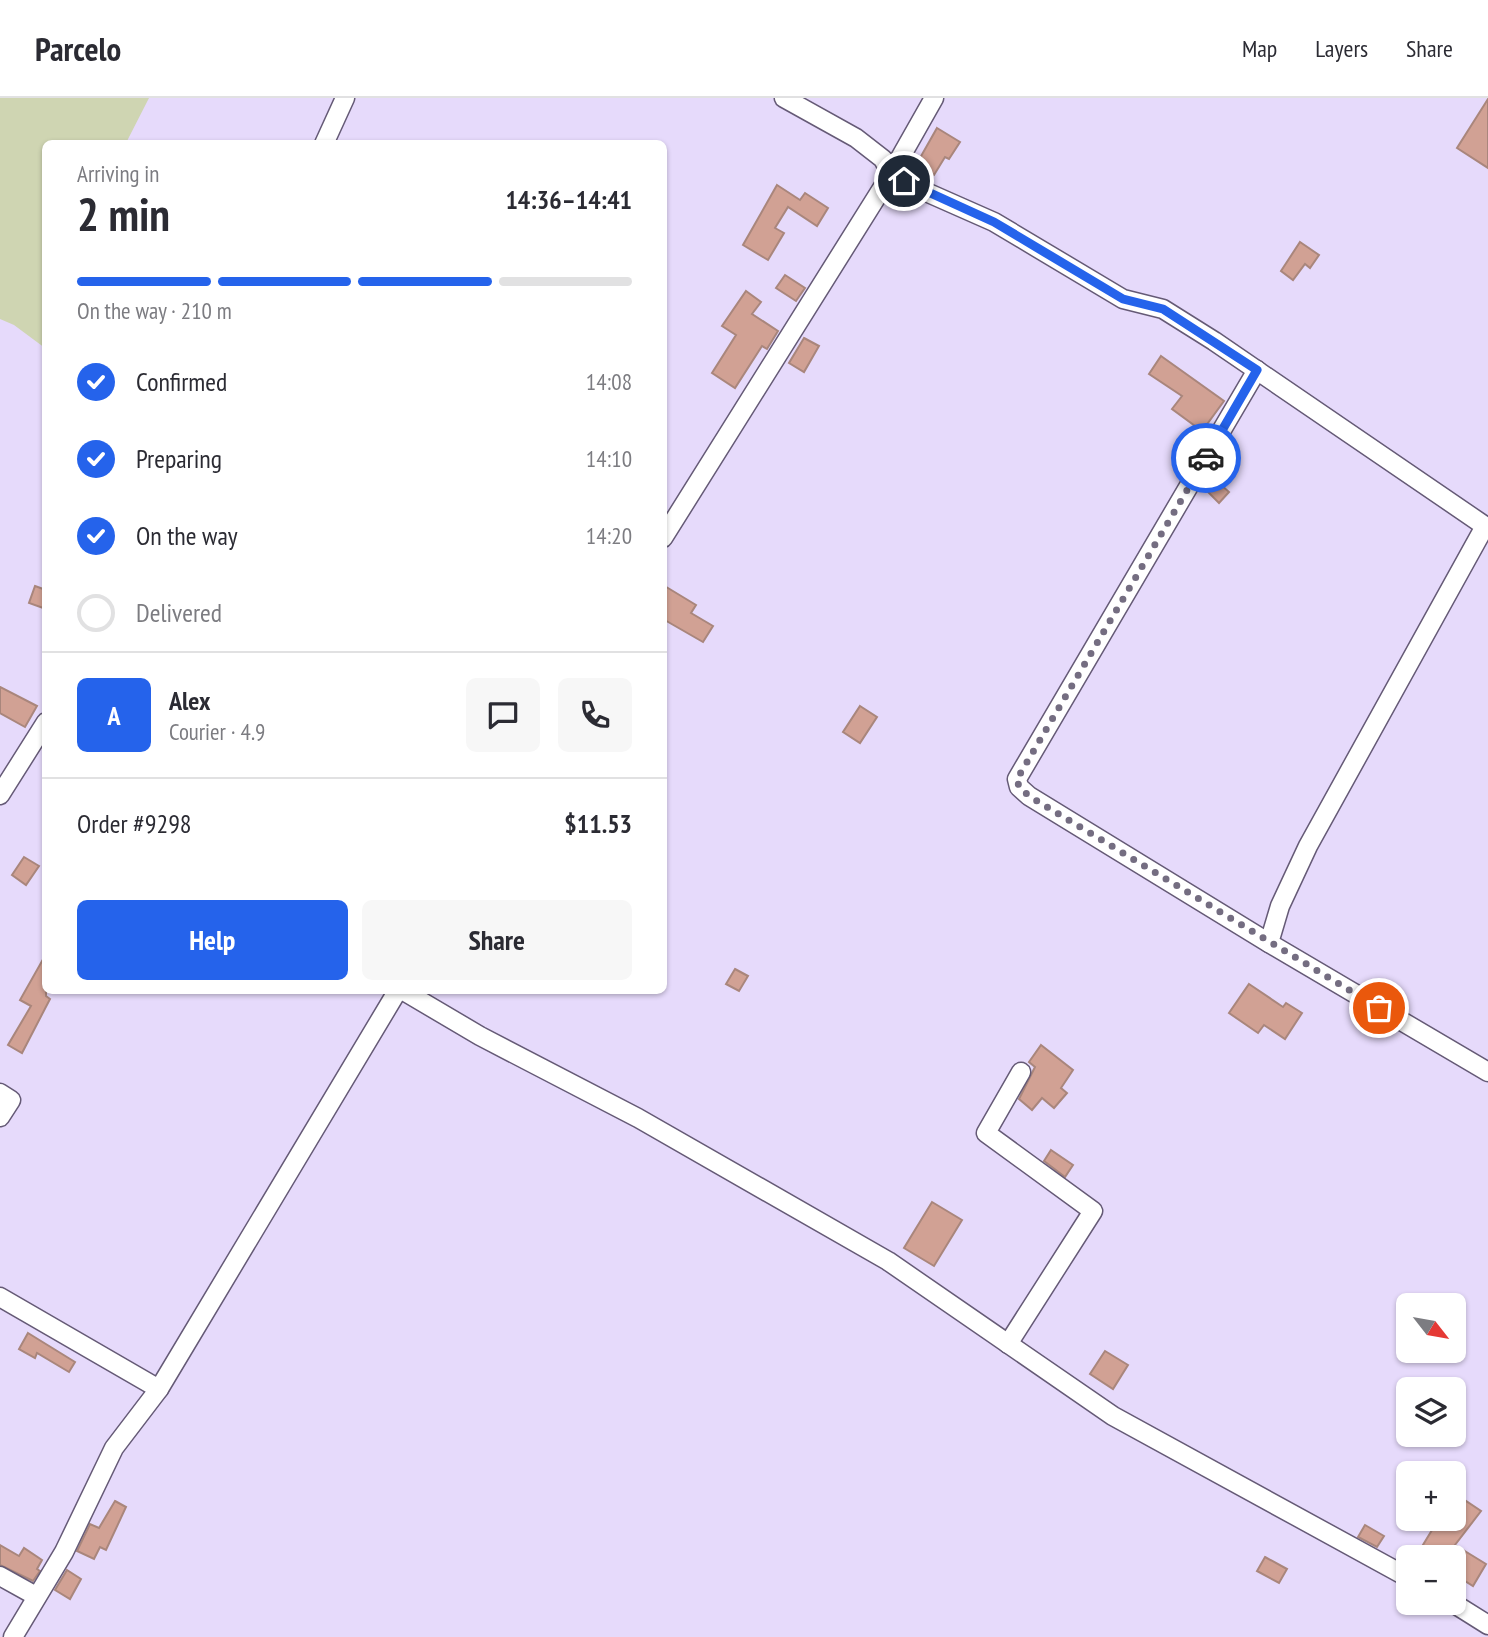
<!DOCTYPE html>
<meta charset="utf-8">
<style>
body{margin:0;font-family:"PT Sans Narrow",sans-serif;background:#f7f7f7;color:#2b2b33;height:100vh;display:flex;flex-direction:column;font-size:26px;white-space:nowrap}
*{box-sizing:border-box;margin:0}
p{font-size:23px;color:#7c7c81}
.icon{flex:none;width:38px;height:38px;fill:none;stroke:currentColor;stroke-width:2;stroke-linecap:round;stroke-linejoin:round}
.map{position:relative;flex:1;overflow:hidden}
.drawer{position:absolute;left:42px;top:42px;width:625px;height:854px;display:flex;flex-direction:column;background:#fff;border-radius:10px;box-shadow:0 2px 5px #0004}
.drawer>*{flex:none}
.needle{width:46px;rotate:121deg}
.tools{position:absolute;left:1396px;top:1195px;display:grid;gap:14px}
.tools a{display:grid;place-items:center;width:70px;height:70px;border-radius:10px;background:#fff;box-shadow:0 2px 5px #0004;font-size:35px}
.pin{position:absolute;display:grid;place-items:center;width:60px;height:60px;color:#fff;margin:-30px;border:4px solid #fff;border-radius:50%;box-shadow:0 2px 7px #0007}
.courier{position:absolute;display:grid;place-items:center;width:70px;height:70px;margin:-35px;border:5px solid #2563eb;border-radius:50%;background:#fff;color:#222;box-shadow:0 2px 9px #0007}
.headline em{font-style:normal;font-weight:600}
.headline div{display:flex;flex-direction:column-reverse}
.headline{display:flex;align-items:center;justify-content:space-between;height:119px;padding:0 35px}
h1{font-size:46px;font-weight:600;line-height:52px}
.bar{display:grid;grid-template-columns:repeat(4,1fr);gap:10px 7px;align-content:center;height:84px;padding:0 35px}
.bar i{height:9px;border-radius:5px;background:#e1e1e2}
.bar .active{background:#2563eb}
.bar p{grid-column:span 4}
.line{display:flex;align-items:center;gap:18px;padding:0 35px;border-top:2px solid #e1e1e2}
.line div{flex:1}
.round{display:grid;place-items:center;flex:none;width:74px;height:74px;border-radius:10px;background:#f7f7f7}
ol{padding:0 35px;list-style:none}
li{display:flex;align-items:center;gap:21px;height:77px}
li p{margin-inline-start:auto}
li .icon{padding:7px;border-radius:50%;background:#2563eb;color:#fff;stroke-width:4}
li:last-child{color:#7c7c81}
li i{width:38px;height:38px;border:4px solid #e1e1e2;border-radius:50%}
.cta{display:flex;gap:14px;margin-top:auto;padding:14px 35px}
.cta a{flex:1;height:80px;border-radius:10px;background:#2563eb;color:#fff;font-size:28px;font-weight:600;line-height:80px;text-align:center}
.cta a+a{background:#f7f7f7;color:#2b2b33}
header{display:flex;align-items:center;gap:42px;box-sizing:border-box;height:98px;padding:0 35px;background:#fff;border-bottom:2px solid #e1e1e2}
header strong{font-size:33px}
nav{display:flex;gap:38px;margin-inline-start:auto;font-size:24px}
.map>svg:first-child{display:block}
</style>
<header>
<strong>Parcelo</strong>
<nav><a>Map</a><a>Layers</a><a>Share</a></nav>
</header>
<div class="map">
<svg width="1488" height="1539" viewBox="0 0 1488 1539">
<rect width="100%" height="100%" fill="#e6dafb"/>
<path fill="#cfd5b2" d="M0,0H149L126,45L46,46L45,250L14,227L0,221Z"/>
<g fill="#d1a194" stroke="#a9867c" stroke-width="2">
<path d="M1488,1V70L1457,50Z"/>
<path d="M937,30L960,44L949,61L945,59L934,77L916,67Z"/>
<path d="M777,87L800,102L805,95L828,110L817,128L788,109L775,130L784,135L768,162L743,147Z"/>
<path d="M1300,144L1319,157L1310,170L1305,166L1293,182L1281,173Z"/>
<path d="M785,177L805,190L796,203L776,190Z"/>
<path d="M746,193L761,204L752,216L778,233L767,251L762,248L735,290L712,275L736,237L722,228Z"/>
<path d="M804,240L819,248L804,274L789,265Z"/>
<path d="M1161,258L1224,303L1202,333L1172,311L1182,298L1149,276Z"/>
<path d="M1210,377L1229,394L1219,405L1202,388Z"/>
<path d="M663,487L696,507L691,515L713,528L703,544L663,521Z"/>
<path d="M35,488L46,492V511L29,505Z"/>
<path d="M0,589L37,608L25,629L0,615Z"/>
<path d="M860,608L877,619L860,645L843,634Z"/>
<path d="M24,759L39,768L26,787L12,777Z"/>
<path d="M46,856V898L50,901L22,955L8,947L31,908L20,902Z"/>
<path d="M735,871L748,878L739,893L726,886Z"/>
<path d="M1249,886L1283,909L1286,905L1302,915L1285,941L1264,927L1258,935L1229,915Z"/>
<path d="M1041,947L1073,972L1061,990L1067,995L1054,1010L1042,1000L1032,1012L1019,1001L1035,969L1029,964Z"/>
<path d="M1051,1052L1073,1067L1065,1079L1044,1063Z"/>
<path d="M932,1104L962,1122L934,1168L904,1150Z"/>
<path d="M28,1235L75,1264L69,1274L37,1255L35,1260L19,1251Z"/>
<path d="M1105,1253L1128,1267L1113,1291L1090,1276Z"/>
<path d="M1454,1399L1464,1406L1466,1403L1481,1413L1455,1447L1486,1466L1473,1488L1454,1476V1460H1415L1432,1432L1413,1421H1454Z"/>
<path d="M115,1403L126,1409L106,1452L100,1449L94,1461L77,1453L90,1426L99,1430Z"/>
<path d="M1365,1427L1384,1438L1377,1449L1358,1439Z"/>
<path d="M0,1447L19,1458L24,1450L42,1462L37,1471L40,1473L33,1483L0,1467Z"/>
<path d="M1265,1459L1287,1471L1279,1485L1257,1473Z"/>
<path d="M67,1472L81,1481L70,1501L55,1492Z"/>
</g>
<g fill="none" stroke-linecap="round" stroke-linejoin="round">
<defs>
<g id="street">
<path d="M784,0L856,40L883,61L891,76L917,90L994,124L1123,201L1163,211L1214,243L1485,428L1308,748L1280,808L1269,845L1488,974"/>
<path d="M324,46L345,0"/>
<path d="M1257,272L1017,681L1019,689L1029,698L1269,845"/>
<path d="M663,440L891,76L934,0"/>
<path d="M0,697L46,624"/>
<path d="M402,892L480,938L638,1020L888,1163L1113,1318L1409,1480"/>
<path d="M0,995L11,1002L0,1019"/>
<path d="M0,1199L159,1291"/>
<path d="M1008,1246L1093,1113L986,1035L1021,974"/>
<path d="M0,1478L36,1498"/>
<path d="M1453,1505L1488,1527"/>
<path d="M13,1539L64,1454L114,1350L159,1291L398,892"/>
</g>
</defs>
<use href="#street" stroke="#655a76" stroke-width="21"/>
<use href="#street" stroke="#fff" stroke-width="18"/>
</g>
<g fill="none" stroke-linecap="round" stroke-linejoin="round">
<path stroke="#746d81" stroke-width="7" stroke-dasharray="0 12.6" d="M1206,360L1017,681L1019,689L1029,698L1379,910"/>
<path stroke="#2563eb" stroke-width="9" d="M904,83L994,124L1123,201L1163,211L1257,272L1206,360"/>
</g>
</svg>
<div class="tools">
<a><svg class="needle" viewBox="-14 -14 28 28"><path d="M0-13l5 13h-10z" fill="#e53935"/><path d="M0 13l5-13h-10z" fill="#7c7c81"/></svg></a>
<a><svg class="icon" aria-label="layers" viewBox="0 0 24 24"><path d="M12 4l9 5-9 5-9-5zM3 14l9 5 9-5"/></svg></a>
<a>+</a>
<a>−</a>
</div>
<div class="pin" style="left:1379px;top:910px;background:#ea580c"><svg class="icon" aria-label="bag" viewBox="0 0 24 24"><path d="M5 8h14l-1 12H6zM9 8a3 3 0 0 1 6 0"/></svg></div>
<div class="pin" style="left:904px;top:83px;background:#1f2937"><svg class="icon" aria-label="home" viewBox="0 0 24 24"><path d="M3 11l9-7 9 7M6 9v11h12V9"/></svg></div>
<div class="courier" style="left:1206px;top:360px"><svg class="icon" aria-label="car" viewBox="0 0 24 24"><path d="M5 17H2v-5l4-1 3-4h7l3 4 3 1v5h-3M9 17h6M6 11h13"/><circle cx="7" cy="17" r="2"/><circle cx="17" cy="17" r="2"/></svg></div>
<section class="drawer">
<div class="headline"><div><h1>2 min</h1><p>Arriving in</p></div><em>14:36–14:41</em></div>
<div class="bar"><i class="active"></i><i class="active"></i><i class="active"></i><i></i><p>On the way · 210 m</p></div>
<ol>
<li><svg class="icon" aria-label="check" viewBox="0 0 24 24"><path d="M5 12l5 5 9-10"/></svg>Confirmed<p>14:08</p></li>
<li><svg class="icon" aria-label="check" viewBox="0 0 24 24"><path d="M5 12l5 5 9-10"/></svg>Preparing<p>14:10</p></li>
<li><svg class="icon" aria-label="check" viewBox="0 0 24 24"><path d="M5 12l5 5 9-10"/></svg>On the way<p>14:20</p></li>
<li><i></i>Delivered</li>
</ol>
<div class="line" style="height:126px"><b class="round" style="background:#2563eb;color:#fff">A</b><div><b>Alex</b><p>Courier · 4.9</p></div><a class="round"><svg class="icon" aria-label="chat" viewBox="0 0 24 24"><path d="M4 5h16v11H9l-5 4z"/></svg></a><a class="round"><svg class="icon" aria-label="phone" viewBox="0 0 24 24"><path d="M5 4h4l2 5-3 2q2 4 5 5l2-3 5 2v4C11 20 4 13 5 4z"/></svg></a></div>
<div class="line" style="height:91px"><div>Order #9298</div><b>$11.53</b></div>
<div class="cta"><a>Help</a><a>Share</a></div>
</section>
</div>
